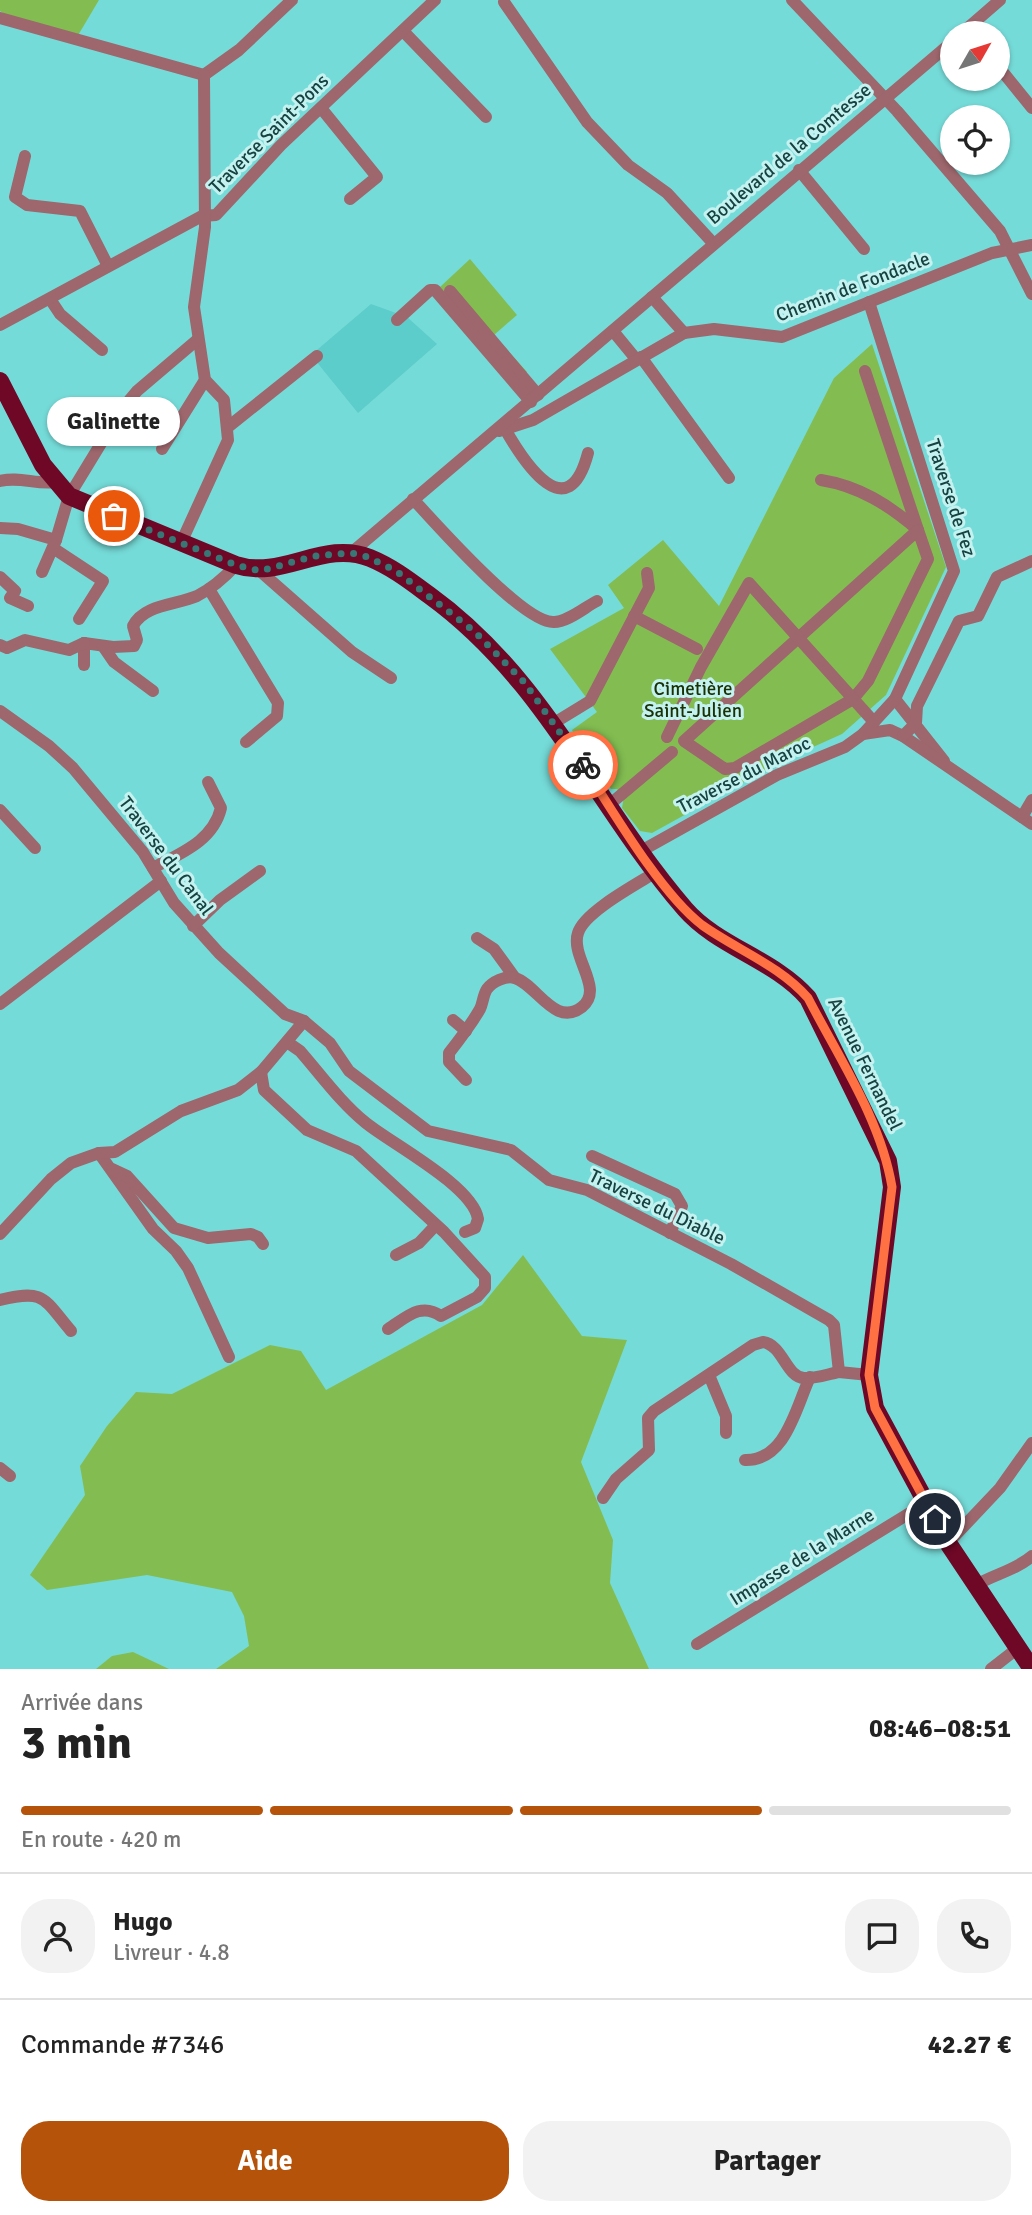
<!DOCTYPE html>
<html lang="fr">
<meta charset="utf-8">
<style>
body{margin:0;font-family:Signika,sans-serif;background:#f2f2f2;color:#222;height:100vh;display:flex;flex-direction:column;font-size:26px;white-space:nowrap}
*{box-sizing:border-box;margin:0}
p{font-size:23px;color:#767676}
.icon{flex:none;width:38px;height:38px;fill:none;stroke:currentColor;stroke-width:2;stroke-linecap:round;stroke-linejoin:round}
.map{position:relative;height:1669px;overflow:hidden}
.sheet{display:flex;flex-direction:column;background:#fff;flex:1}
.sheet>*{flex:none}
.needle{width:46px;rotate:51deg}
.controls{position:absolute;left:940px;top:21px;display:grid;gap:14px}
.controls a{display:grid;place-items:center;width:70px;height:70px;border-radius:50%;background:#fff;box-shadow:0 2px 5px #0004;font-size:35px}
.pin{position:absolute;display:grid;place-items:center;width:60px;height:60px;color:#fff;margin:-30px;border:4px solid #fff;border-radius:50%;box-shadow:0 2px 7px #0007}
.courier{position:absolute;display:grid;place-items:center;width:70px;height:70px;margin:-35px;border:5px solid #ff7043;border-radius:50%;background:#fff;color:#222;box-shadow:0 2px 9px #0007}
.bubble{position:absolute;height:49px;border-radius:24px;background:#fff;box-shadow:0 2px 5px #0004;font-size:23px;font-weight:700;line-height:49px;text-align:center}
.headline em{font-style:normal;font-weight:700}
.headline div{display:flex;flex-direction:column-reverse}
.headline{display:flex;align-items:center;justify-content:space-between;height:119px;padding:0 21px}
h1{font-size:46px;font-weight:700;line-height:52px}
.bar{display:grid;grid-template-columns:repeat(4,1fr);gap:10px 7px;align-content:center;height:84px;padding:0 21px}
.bar i{height:9px;border-radius:5px;background:#e0e0e0}
.bar .active{background:#b45309}
.bar p{grid-column:span 4}
.line{display:flex;align-items:center;gap:18px;padding:0 21px;border-top:2px solid #e0e0e0}
.line div{flex:1}
.round{display:grid;place-items:center;flex:none;width:74px;height:74px;border-radius:28px;background:#f2f2f2}
.cta{display:flex;gap:14px;margin-top:auto;padding:14px 21px}
.cta a{flex:1;height:80px;border-radius:28px;background:#b45309;color:#fff;font-size:28px;font-weight:700;line-height:80px;text-align:center}
.cta a+a{background:#f2f2f2;color:#222}
.map>svg:first-child{display:block}
</style>
<div class="map">
<svg width="1032" height="1669" viewBox="0 0 1032 1669">
<rect width="100%" height="100%" fill="#75dbd8"/>
<path fill="#5ccdca" d="M371,304L407,317L437,344L358,413L311,355Z"/>
<g fill="#83bd51">
<path d="M0,0H99L77,37L6,15L0,11Z"/>
<path d="M470,259L517,315L494,335L527,372L518,379L440,287Z"/>
<path d="M872,344L946,567L886,695L842,734L782,761L652,833L640,831L622,808L624,796L617,789H611L572,730L597,712L550,649L624,608L608,585L663,540L719,606L834,378Z"/>
<path d="M523,1255L582,1336L627,1340L581,1462L613,1540L610,1583L649,1669H216L249,1646L244,1616L232,1592L147,1575L47,1590L30,1575L85,1495L80,1466L107,1426L136,1392L172,1394L270,1345L301,1351L326,1390L482,1305Z"/>
<path d="M133,1652L169,1669H96L112,1656Z"/>
</g>
<g fill="none" stroke-linecap="round" stroke-linejoin="round">
<g stroke="#9d676d" stroke-width="12">
<path d="M792,0L897,111L1000,231L1032,294"/>
<path d="M504,2L587,122L628,165L667,193L713,243"/>
<path d="M0,18L204,75"/>
<path d="M403,31L486,117"/>
<path d="M962,33L1000,0"/>
<path d="M998,66L1032,108"/>
<path d="M204,75L239,50L292,0"/>
<path d="M321,108L377,177L350,199"/>
<path d="M25,156L15,197L27,205L80,211L108,266"/>
<path d="M799,170L864,249"/>
<path d="M450,291L538,395"/>
<path d="M652,297L684,333"/>
<path d="M50,299L60,314L102,350"/>
<path d="M397,320L430,290H435L531,402"/>
<path d="M0,325L202,216L216,215L281,145L435,0"/>
<path d="M613,331L636,359"/>
<path d="M641,357L729,478"/>
<path d="M228,427L317,356"/>
<path d="M505,429C525,464 568,529 588,453"/>
<path d="M499,431L533,420L684,333L714,329L782,337L992,253L1032,245"/>
<path d="M162,449L205,380"/>
<path d="M821,480C859,486 889,505 918,530L865,371"/>
<path d="M0,481C20,476 36,485 56,482"/>
<path d="M413,499C436,524 524,624 554,622C568,622 585,607 597,601"/>
<path d="M0,528L18,529L56,540"/>
<path d="M918,530L928,559L868,681L853,699L735,768L725,769L684,741Z"/>
<path d="M181,543L228,440L224,400L205,380L194,307L205,227L204,75"/>
<path d="M53,548L103,581L79,619"/>
<path d="M351,553L952,42"/>
<path d="M260,571L352,652L391,678"/>
<path d="M42,572L56,540L69,496L122,409L137,391L197,340"/>
<path d="M0,577L15,591L10,598L28,606"/>
<path d="M209,589L278,703L277,716L246,742"/>
<path d="M634,616L697,649"/>
<path d="M84,643L113,647L134,646L137,640L133,626C144,604 177,605 197,596C213,588 224,578 236,565"/>
<path d="M84,643V665"/>
<path d="M0,645L7,648L25,640L69,650L84,643"/>
<path d="M103,646L114,662L153,691"/>
<path d="M895,699L944,761"/>
<path d="M0,711L49,746L73,768L143,852L174,903L219,953L285,1014L304,1021"/>
<path d="M554,723L590,701L649,588L647,573"/>
<path d="M863,734L890,730L903,736L1032,824"/>
<path d="M903,736L916,723L917,706L959,621L978,616L997,577L1032,561"/>
<path d="M667,737L701,667L749,583L874,722"/>
<path d="M609,805L672,752"/>
<path d="M0,810L35,848"/>
<path d="M1022,817L1032,800"/>
<path d="M641,851L777,775L845,747L863,734L895,699L954,571L869,302"/>
<path d="M153,868C181,853 213,841 221,808L208,782"/>
<path d="M193,926L220,900L260,871"/>
<path d="M477,938L494,949L515,978"/>
<path d="M0,1004L161,881"/>
<path d="M453,1020L466,1031"/>
<path d="M287,1042L300,1051C321,1075 341,1103 366,1123C392,1144 473,1186 478,1219L475,1228L465,1232"/>
<path d="M261,1072L264,1090L307,1130L356,1151L444,1232L485,1277V1288L477,1297L441,1316C421,1302 407,1317 388,1329"/>
<path d="M466,1080L449,1062V1053C460,1039 471,1025 480,1009C483,1003 483,995 487,989C492,982 506,975 515,978C537,985 555,1028 582,1007C605,989 570,957 578,933C584,912 637,884 656,872"/>
<path d="M99,1153L153,1229L176,1251L188,1268L229,1357"/>
<path d="M592,1156L675,1194L682,1206L670,1233"/>
<path d="M112,1169L127,1176L174,1228L208,1238L251,1234L258,1237L263,1244"/>
<path d="M0,1234L51,1179L71,1163L99,1153L115,1152L181,1111L238,1090L261,1072L304,1021L330,1043L349,1071L428,1131L511,1150L549,1180L587,1190L731,1264L829,1320L834,1325L839,1372L869,1375"/>
<path d="M396,1255L419,1243L435,1226"/>
<path d="M0,1300C45,1289 43,1298 71,1331"/>
<path d="M709,1375L726,1416V1433"/>
<path d="M745,1460C786,1461 796,1407 810,1377"/>
<path d="M0,1468L10,1476"/>
<path d="M603,1498L616,1479L649,1450L648,1418L654,1411L753,1345L763,1342C783,1345 786,1377 804,1378C815,1379 828,1374 839,1372"/>
<path d="M948,1543L1000,1488L1032,1443"/>
<path d="M976,1585C995,1574 1016,1570 1032,1556"/>
<path d="M697,1644L926,1503"/>
<path d="M991,1669L1018,1648"/>
</g>
<path stroke="#6e0826" stroke-width="18" d="M0,381L43,465L69,496L236,565C283,580 324,539 370,558C392,567 410,581 429,595C545,679 594,803 685,909C718,947 774,959 808,998L888,1161L892,1187L869,1375L875,1408L948,1543L1032,1669"/>
</g>
<g fill="none" stroke-linecap="round" stroke-linejoin="round">
<path stroke="#377876" stroke-width="7" stroke-dasharray="0 12.6" d="M114,516L236,565L260,571L315,556L351,553L368,557L396,571L474,631L524,682L583,765"/>
<path stroke="#ff7043" stroke-width="9" d="M583,765C612,810 661,894 702,925C737,950 779,965 808,998C839,1058 881,1120 892,1187L869,1375L875,1408L935,1519"/>
</g>
<g text-anchor="middle" dominant-baseline="central" stroke-width="6" stroke-linejoin="round" paint-order="stroke">
<g font-size="19" fill="#164241" stroke="#c4f2f0">
<text transform="translate(269 134) rotate(-45)">Traverse Saint-Pons</text>
<text transform="translate(789 154) rotate(-40)">Boulevard de la Comtesse</text>
<text transform="translate(853 287) rotate(-21)">Chemin de Fondacle</text>
<text transform="translate(951 498) rotate(72)">Traverse de Fez</text>
<text transform="translate(744 775) rotate(-27)">Traverse du Maroc</text>
<text transform="translate(166 856) rotate(53)">Traverse du Canal</text>
<text transform="translate(865 1064) rotate(64)">Avenue Fernandel</text>
<text transform="translate(657 1207) rotate(26)">Traverse du Diable</text>
<text transform="translate(802 1557) rotate(-32)">Impasse de la Marne</text>
</g>
<g font-size="19" fill="#1a3104" stroke="#c4f2f0">
<text x="693" y="689">Cimetière<tspan x="693" dy="22">Saint-Julien</tspan></text>
</g>
</g>
</svg>
<div class="controls">
<a><svg class="needle" viewBox="-14 -14 28 28"><path d="M0-13l5 13h-10z" fill="#e53935"/><path d="M0 13l5-13h-10z" fill="#767676"/></svg></a>
<a><svg class="icon" aria-label="locate" viewBox="0 0 24 24"><circle cx="12" cy="12" r="6"/><path d="M12 2v4M12 18v4M2 12h4M18 12h4"/></svg></a>
</div>
<div class="pin" style="left:114px;top:516px;background:#ea580c"><svg class="icon" aria-label="bag" viewBox="0 0 24 24"><path d="M5 8h14l-1 12H6zM9 8a3 3 0 0 1 6 0"/></svg></div>
<div class="pin" style="left:935px;top:1519px;background:#1f2937"><svg class="icon" aria-label="home" viewBox="0 0 24 24"><path d="M3 11l9-7 9 7M6 9v11h12V9"/></svg></div>
<div class="courier" style="left:583px;top:765px"><svg class="icon" aria-label="bike" viewBox="0 0 24 24"><circle cx="6" cy="16" r="4"/><circle cx="18" cy="16" r="4"/><path d="M6 16l4-8h5l3 8M10 8l3 8H6M13 5h3"/></svg></div>
<div class="bubble" style="left:47px;top:397px;width:133px">Galinette</div>
</div>
<section class="sheet">
<div class="headline"><div><h1>3 min</h1><p>Arrivée dans</p></div><em>08:46–08:51</em></div>
<div class="bar"><i class="active"></i><i class="active"></i><i class="active"></i><i></i><p>En route · 420 m</p></div>
<div class="line" style="height:126px"><a class="round"><svg class="icon" aria-label="person" viewBox="0 0 24 24"><circle cx="12" cy="8" r="4"/><path d="M4 21q1-7 8-7t8 7"/></svg></a><div><b>Hugo</b><p>Livreur · 4.8</p></div><a class="round"><svg class="icon" aria-label="chat" viewBox="0 0 24 24"><path d="M4 5h16v11H9l-5 4z"/></svg></a><a class="round"><svg class="icon" aria-label="phone" viewBox="0 0 24 24"><path d="M5 4h4l2 5-3 2q2 4 5 5l2-3 5 2v4C11 20 4 13 5 4z"/></svg></a></div>
<div class="line" style="height:91px"><div>Commande #7346</div><b>42.27 €</b></div>
<div class="cta"><a>Aide</a><a>Partager</a></div>
</section>
